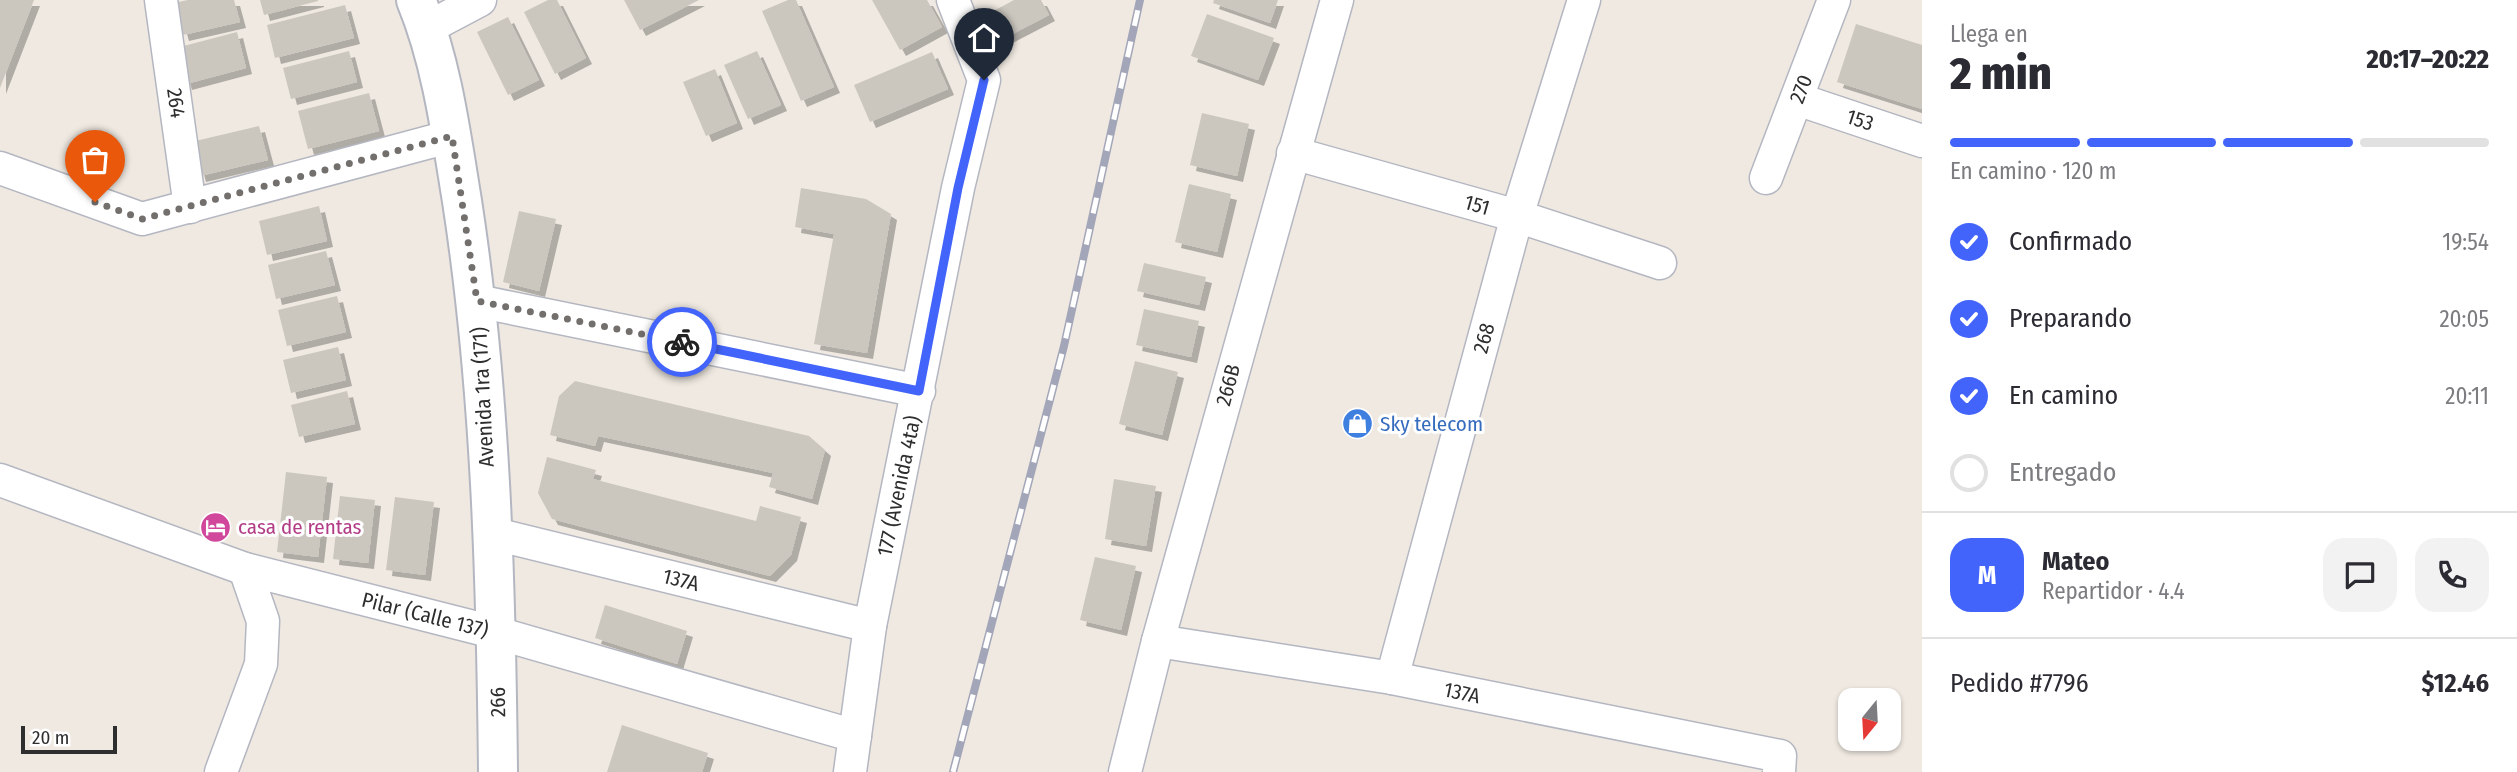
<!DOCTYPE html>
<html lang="es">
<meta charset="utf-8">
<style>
body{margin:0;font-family:"Fira Sans Condensed",sans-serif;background:#f2f2f3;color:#2b2b33;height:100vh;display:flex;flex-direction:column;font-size:26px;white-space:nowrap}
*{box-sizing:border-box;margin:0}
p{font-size:23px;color:#7c7c81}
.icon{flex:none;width:38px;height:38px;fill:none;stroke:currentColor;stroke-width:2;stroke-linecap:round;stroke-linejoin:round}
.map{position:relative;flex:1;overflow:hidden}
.panel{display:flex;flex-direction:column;background:#fff;width:595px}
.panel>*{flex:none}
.needle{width:46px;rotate:198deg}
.controls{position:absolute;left:1838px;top:688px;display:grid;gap:14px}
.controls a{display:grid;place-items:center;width:63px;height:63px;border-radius:14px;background:#fff;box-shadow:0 2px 5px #0004;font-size:35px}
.scale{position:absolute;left:21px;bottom:18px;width:96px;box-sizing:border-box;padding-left:7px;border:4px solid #2e2e2e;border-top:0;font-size:19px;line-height:24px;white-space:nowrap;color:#2e2e2e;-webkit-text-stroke:5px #fff;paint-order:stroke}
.pin{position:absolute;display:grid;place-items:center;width:60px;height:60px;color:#fff;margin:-72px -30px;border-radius:50% 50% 50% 0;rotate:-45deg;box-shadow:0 0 7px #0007}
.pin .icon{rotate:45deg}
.courier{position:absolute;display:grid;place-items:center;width:70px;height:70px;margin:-35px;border:5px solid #4264fb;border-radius:50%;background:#fff;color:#222;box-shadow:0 2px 9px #0007}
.head em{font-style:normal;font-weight:800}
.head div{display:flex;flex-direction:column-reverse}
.head{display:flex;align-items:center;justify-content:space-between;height:119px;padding:0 28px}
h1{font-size:46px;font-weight:800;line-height:52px}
.bar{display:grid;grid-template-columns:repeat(4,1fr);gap:10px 7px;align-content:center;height:84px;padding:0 28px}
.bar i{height:9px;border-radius:5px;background:#e1e1e2}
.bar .on{background:#4264fb}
.bar p{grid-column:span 4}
.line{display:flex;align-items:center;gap:18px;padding:0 28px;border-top:2px solid #e1e1e2}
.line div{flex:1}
.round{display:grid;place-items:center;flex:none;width:74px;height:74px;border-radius:21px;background:#f2f2f3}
ol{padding:0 28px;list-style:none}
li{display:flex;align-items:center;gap:21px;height:77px}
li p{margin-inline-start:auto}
li .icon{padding:7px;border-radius:50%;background:#4264fb;color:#fff;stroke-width:4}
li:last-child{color:#7c7c81}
li i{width:38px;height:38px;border:4px solid #e1e1e2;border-radius:50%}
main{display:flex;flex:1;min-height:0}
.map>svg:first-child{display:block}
</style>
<main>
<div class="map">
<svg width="1922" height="772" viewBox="0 0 1922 772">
<defs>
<filter id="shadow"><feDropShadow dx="6" dy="6" stdDeviation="0" flood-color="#0004"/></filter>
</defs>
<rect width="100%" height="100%" fill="#efe9e1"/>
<g fill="#cbc7bf" filter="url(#shadow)">
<path d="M0,0H34L0,88Z"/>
<path d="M188,0H234L240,22L183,35L174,3Z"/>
<path d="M260,0H318V1L264,15Z"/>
<path d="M548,0H557L586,58L555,74L524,12Z"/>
<path d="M624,0H699L640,30Z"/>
<path d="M788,0H796L834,87L801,101L762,11Z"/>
<path d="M872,0H927L942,27L900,50Z"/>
<path d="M1014,0H1041L1049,15L1003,39L990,13Z"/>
<path d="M1214,0H1278L1270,23L1213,3Z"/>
<path d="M345,5L354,38L275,58L267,25Z"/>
<path d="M1207,14L1274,38L1258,80L1191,56Z"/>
<path d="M508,17L539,80L508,95L477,32Z"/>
<path d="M1856,24L1922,45V109L1837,82Z"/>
<path d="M237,32L246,68L186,84L176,48Z"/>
<path d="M349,51L357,82L291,99L283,68Z"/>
<path d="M757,51L781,105L748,119L724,65Z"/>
<path d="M932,52L948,89L870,122L854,85Z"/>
<path d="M715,69L737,123L706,136L683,82Z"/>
<path d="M369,93L379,131L308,149L298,111Z"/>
<path d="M1202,113L1249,124L1237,176L1190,165Z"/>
<path d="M259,126L268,160L200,176L191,142Z"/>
<path d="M1189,184L1231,194L1217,252L1175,242Z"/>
<path d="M801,188L866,199L891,214L867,353L814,344L834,234L795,227Z"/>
<path d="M319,206L327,241L267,255L259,221Z"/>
<path d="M519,211L556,219L539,291L503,282Z"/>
<path d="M326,251L335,285L276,299L268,265Z"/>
<path d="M1144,263L1206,277L1199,305L1137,291Z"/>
<path d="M337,296L346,332L287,346L278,310Z"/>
<path d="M1144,309L1199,321L1191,357L1136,345Z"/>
<path d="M338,347L346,380L291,393L283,360Z"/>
<path d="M1135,361L1178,372L1162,435L1119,424Z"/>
<path d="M575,381L809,436L825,450L812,499L769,487L773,473L598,436L595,446L550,435L559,396Z"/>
<path d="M347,391L355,424L299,437L291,405Z"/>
<path d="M547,457L596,470L593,479L756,521L760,506L801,517L791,555L770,576L552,519L538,493Z"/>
<path d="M286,472L327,477L318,557L277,552Z"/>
<path d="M1114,479L1156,486L1146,546L1105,539Z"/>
<path d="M340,496L375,500L368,563L333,559Z"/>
<path d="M395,497L434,502L425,575L386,570Z"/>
<path d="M1095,557L1136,566L1121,630L1080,620Z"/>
<path d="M605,605L687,631L677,664L595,638Z"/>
<path d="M622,725L708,753L702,772H607Z"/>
</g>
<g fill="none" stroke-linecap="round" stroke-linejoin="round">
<defs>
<g id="street">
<path d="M161,0L190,207"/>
<path d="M427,28L480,0"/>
<path d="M1797,99L1922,141"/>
<path d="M1293,153L1517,216L1660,263"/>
<path d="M0,168L142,219L452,136"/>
<path d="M1766,178L1834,0"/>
<path d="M477,301L919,391"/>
<path d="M0,480L245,569L497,633L855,736"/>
<path d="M491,533L870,626"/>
<path d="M1158,641L1392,678L1780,756L1779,772"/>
<path d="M1392,678L1517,216L1584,0"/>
<path d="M221,772L261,664L263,621L245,569"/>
<path d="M850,772L870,626L958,188L984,80L953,0"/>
<path d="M1125,772L1158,641L1337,0"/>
</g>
<path id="secondary" d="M416,0C442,63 451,134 462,201C491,389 496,582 498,772"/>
</defs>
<use href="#street" stroke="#b4b7c1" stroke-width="35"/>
<use href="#secondary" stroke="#b4b7c1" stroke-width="42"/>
<use href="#street" stroke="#fff" stroke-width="32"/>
<use href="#secondary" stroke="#fff" stroke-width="38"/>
<defs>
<path id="rail" d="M953,772L1064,346L1140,0"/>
</defs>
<use href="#rail" stroke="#a3a6b8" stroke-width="8"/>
<use href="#rail" stroke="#fff" stroke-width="5" stroke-dasharray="16" stroke-linecap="butt"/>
</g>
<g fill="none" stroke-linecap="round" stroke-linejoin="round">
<path stroke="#726f6d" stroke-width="7" stroke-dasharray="0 12.6" d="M95,202L142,219L452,136L477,301L682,342"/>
<path stroke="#4264fb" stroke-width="9" d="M682,342L919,391L958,188L984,80"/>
</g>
<defs>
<symbol id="shop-disc" viewBox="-11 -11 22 22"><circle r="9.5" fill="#3f7fe0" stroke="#fff"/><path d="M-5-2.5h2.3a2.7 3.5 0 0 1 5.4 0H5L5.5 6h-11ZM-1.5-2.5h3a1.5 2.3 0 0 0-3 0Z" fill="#fff"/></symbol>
<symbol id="hotel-disc" viewBox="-11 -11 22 22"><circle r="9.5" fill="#d1479c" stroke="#fff"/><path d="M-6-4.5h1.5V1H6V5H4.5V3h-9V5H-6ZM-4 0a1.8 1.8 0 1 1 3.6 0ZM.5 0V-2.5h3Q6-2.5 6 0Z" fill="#fff"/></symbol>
</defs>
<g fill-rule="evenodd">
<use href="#shop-disc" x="1340" y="406" width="35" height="35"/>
<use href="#hotel-disc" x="198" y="510" width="35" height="35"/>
</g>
<g text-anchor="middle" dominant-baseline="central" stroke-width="6" stroke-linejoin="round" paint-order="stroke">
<g font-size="21" fill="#2e2e2e" stroke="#fff">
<text transform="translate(1801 89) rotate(-69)">270</text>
<text transform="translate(176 103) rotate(82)">264</text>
<text transform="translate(1860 120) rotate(18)">153</text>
<text transform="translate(1477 205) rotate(16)">151</text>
<text transform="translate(1484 338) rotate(-75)">268</text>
<text transform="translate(1228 385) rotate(-75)">266B</text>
<text transform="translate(483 397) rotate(-93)">Avenida 1ra (171)</text>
<text transform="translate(899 486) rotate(-78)">177 (Avenida 4ta)</text>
<text transform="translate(681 580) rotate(14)">137A</text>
<text transform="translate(425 615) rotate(14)">Pilar (Calle 137)</text>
<text transform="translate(1462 693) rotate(12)">137A</text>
<text transform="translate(498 702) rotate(-91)">266</text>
</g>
<g font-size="21" fill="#366cbe" stroke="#fff" text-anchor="start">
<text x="1380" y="424">Sky telecom</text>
</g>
<g font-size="21" fill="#b23c85" stroke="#fff" text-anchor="start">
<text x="238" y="527">casa de rentas</text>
</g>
</g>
</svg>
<div class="controls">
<a><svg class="needle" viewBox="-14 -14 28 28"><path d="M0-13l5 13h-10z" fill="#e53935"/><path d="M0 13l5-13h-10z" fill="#7c7c81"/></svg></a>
</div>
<div class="scale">20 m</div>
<div class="pin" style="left:95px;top:202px;background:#ea580c"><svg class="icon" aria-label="bag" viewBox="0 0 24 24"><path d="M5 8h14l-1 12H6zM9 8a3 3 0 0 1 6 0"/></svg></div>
<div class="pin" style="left:984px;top:80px;background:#1f2937"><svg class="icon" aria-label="home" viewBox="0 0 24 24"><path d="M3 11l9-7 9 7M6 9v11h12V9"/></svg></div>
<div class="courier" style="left:682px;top:342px"><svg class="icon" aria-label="bike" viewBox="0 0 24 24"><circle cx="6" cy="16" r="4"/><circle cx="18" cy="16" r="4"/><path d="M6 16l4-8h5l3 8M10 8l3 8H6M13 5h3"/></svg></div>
</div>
<section class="panel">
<div class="head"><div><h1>2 min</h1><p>Llega en</p></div><em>20:17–20:22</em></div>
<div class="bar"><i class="on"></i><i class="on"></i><i class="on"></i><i></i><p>En camino · 120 m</p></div>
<ol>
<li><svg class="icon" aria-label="check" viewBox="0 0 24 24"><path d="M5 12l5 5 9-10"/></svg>Confirmado<p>19:54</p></li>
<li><svg class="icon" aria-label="check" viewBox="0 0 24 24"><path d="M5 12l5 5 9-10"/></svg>Preparando<p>20:05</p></li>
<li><svg class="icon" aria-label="check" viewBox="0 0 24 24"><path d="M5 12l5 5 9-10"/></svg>En camino<p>20:11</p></li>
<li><i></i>Entregado</li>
</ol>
<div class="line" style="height:126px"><b class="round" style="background:#4264fb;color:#fff">M</b><div><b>Mateo</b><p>Repartidor · 4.4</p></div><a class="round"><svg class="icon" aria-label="chat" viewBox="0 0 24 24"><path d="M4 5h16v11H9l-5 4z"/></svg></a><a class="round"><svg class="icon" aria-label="phone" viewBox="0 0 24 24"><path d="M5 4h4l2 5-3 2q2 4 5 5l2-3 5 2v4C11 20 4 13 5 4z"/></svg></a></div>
<div class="line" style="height:91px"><div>Pedido #7796</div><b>$12.46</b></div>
</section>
</main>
